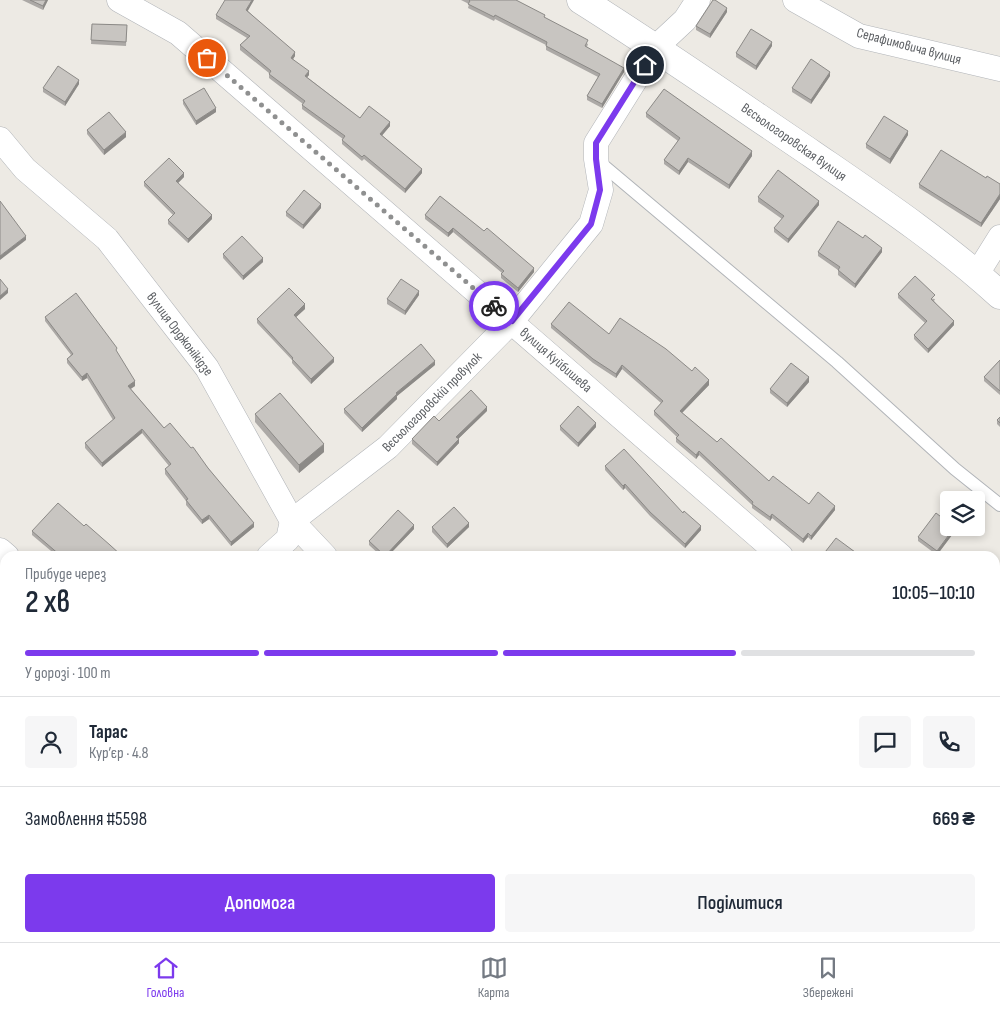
<!DOCTYPE html>
<html lang="uk">
<meta charset="utf-8">
<style>
body{margin:0;font-family:"Sofia Sans Condensed",sans-serif;background:#f6f6f7;color:#1f2937;height:100vh;display:flex;flex-direction:column;font-size:19px;white-space:nowrap}
*{box-sizing:border-box;margin:0}
p{font-size:16px;color:#747a83}
.icon{flex:none;width:28px;height:28px;fill:none;stroke:currentColor;stroke-width:2;stroke-linecap:round;stroke-linejoin:round}
.map{position:relative;flex:1;overflow:hidden}
.sheet{position:absolute;left:0px;top:551px;width:1000px;height:391px;display:flex;flex-direction:column;background:#fff;border-radius:15px 15px 0 0;box-shadow:0 2px 8px #0003}
.sheet>*{flex:none}
.buttons{position:absolute;left:940px;top:491px;display:grid;gap:10px}
.buttons a{display:grid;place-items:center;width:45px;height:45px;border-radius:5px;background:#fff;box-shadow:0 2px 8px #0003;font-size:25px}
.pin{position:absolute;display:grid;place-items:center;width:42px;height:42px;color:#fff;margin:-21px;border:2px solid #fff;border-radius:50%;box-shadow:0 1px 5px #0007}
.courier{position:absolute;display:grid;place-items:center;width:50px;height:50px;margin:-25px;border:4px solid #7c3aed;border-radius:50%;background:#fff;color:#222;box-shadow:0 1px 6px #0007}
.headline em{font-style:normal;font-weight:600}
.headline div{display:flex;flex-direction:column-reverse}
.headline{display:flex;align-items:center;justify-content:space-between;height:85px;padding:0 25px}
h1{font-size:32px;font-weight:600;line-height:38px}
.bar{display:grid;grid-template-columns:repeat(4,1fr);gap:8px 5px;align-content:center;height:60px;padding:0 25px}
.bar i{height:6px;border-radius:4px;background:#e0e1e3}
.bar .current{background:#7c3aed}
.bar p{grid-column:span 4}
.line{display:flex;align-items:center;gap:12px;padding:0 25px;border-top:1px solid #e0e1e3}
.line div{flex:1}
.round{display:grid;place-items:center;flex:none;width:52px;height:52px;border-radius:5px;background:#f6f6f7}
.cta{display:flex;gap:10px;margin-top:auto;padding:10px 25px}
.cta a{flex:1;height:58px;border-radius:5px;background:#7c3aed;color:#fff;font-size:20px;font-weight:600;line-height:58px;text-align:center}
.cta a+a{background:#f6f6f7;color:#1f2937}
.tab-bar{display:flex;justify-content:space-around;align-items:center;height:70px;border-top:1px solid #e0e1e3;background:#fff;font-size:14px;color:#747a83}
.tab-bar a{display:grid;justify-items:center;gap:2px}
.tab-bar .current{color:#7c3aed}
.map>svg:first-child{display:block}
</style>
<div class="map">
<svg width="1000" height="942" viewBox="0 0 1000 942">
<rect width="100%" height="100%" fill="#edeae4"/>
<g fill="none" stroke-linecap="round" stroke-linejoin="round">
<defs>
<path id="service" d="M598,161L837,362L955,469L1000,505"/>
<g id="minor">
<path d="M119,0L178,33L781,556"/>
<path d="M795,0L859,36L1000,69"/>
<path d="M0,139L25,169L107,239L207,368L292,521L325,556"/>
<path d="M977,274L1000,237"/>
<path d="M0,550L7,556"/>
<path d="M269,556L288,539L292,521L388,447L512,321L591,224L601,190L596,159V143L656,47L685,20L698,0"/>
<path d="M995,744L1000,748"/>
<path d="M424,938L429,942"/>
<path d="M711,938L716,942"/>
</g>
<path id="tertiary" d="M581,0C659,49 735,102 812,154C876,198 942,242 1000,295"/>
</defs>
<use href="#service" stroke="#b1b4b8" stroke-width="14"/>
<use href="#minor" stroke="#b1b4b8" stroke-width="25"/>
<use href="#tertiary" stroke="#b1b4b8" stroke-width="29"/>
<use href="#service" stroke="#fff" stroke-width="12"/>
<use href="#minor" stroke="#fff" stroke-width="24"/>
<use href="#tertiary" stroke="#fff" stroke-width="28"/>
</g>
<g fill="#aca9a6">
<path d="M22,0H48L43,10Z"/>
<path d="M461,0H516L588,44L587,47L624,72L602,108L587,100V96L598,77L546,50V45L495,19L494,21L468,8L469,4Z"/>
<path d="M248,11L295,56L293,59L309,75L307,77L360,118L390,126L382,135L422,173L405,193L364,159L362,161L342,144V140L343,139L302,109V105L303,104L269,78V73L240,50V45L247,38L216,19V15Z"/>
<path d="M727,12L710,38L696,30V26Z"/>
<path d="M92,24L127,25L126,46L91,44Z"/>
<path d="M772,46L756,70L736,57V53Z"/>
<path d="M830,76L811,104L792,92V88Z"/>
<path d="M79,84L65,106L43,92V88Z"/>
<path d="M183,100L216,112L196,125L183,104Z"/>
<path d="M646,113L752,156L729,189L688,162L679,175L664,164V160L678,141L646,117Z"/>
<path d="M87,130L126,137L104,155L87,134Z"/>
<path d="M908,135L890,164L866,148V144Z"/>
<path d="M184,177L178,183L212,219L188,243L168,224V220L173,215L144,186V182Z"/>
<path d="M986,178L1000,184V199L981,227L919,188V184Z"/>
<path d="M440,196L534,272L518,292L501,278V274L502,273L453,232L448,237L425,219V215Z"/>
<path d="M758,197L819,205L788,243L774,232V228L782,219L758,202Z"/>
<path d="M321,208L303,229L286,216V212Z"/>
<path d="M863,238L882,252L855,288L838,275V270L818,256V252Z"/>
<path d="M223,254L263,262L243,280L223,258Z"/>
<path d="M898,294L935,299L934,301L954,325L928,353L914,339V335L925,323L898,298Z"/>
<path d="M419,295L405,315L387,304V299Z"/>
<path d="M305,309L296,317L334,362L311,384L292,363V360L257,323V319Z"/>
<path d="M45,317L117,352L135,386L131,389L164,428L191,448L208,468L254,527L231,546L209,519L202,524L186,505V501L165,474V469L169,466L142,433L102,467L85,448V443L113,420L87,378L82,381L67,363V359L71,355L45,321Z"/>
<path d="M551,324L609,334L692,371L709,385L682,413L717,442L769,481L809,504L835,510L811,540L808,537L803,543L772,518L770,521L752,508V505L699,455L696,459L676,442V438L677,437L654,415V411L661,403L622,369L616,378L593,363L551,328Z"/>
<path d="M1000,360V395L984,381V377Z"/>
<path d="M435,365L397,396V399L362,432L344,413V409Z"/>
<path d="M809,382L787,407L770,393V389Z"/>
<path d="M487,411L458,439L459,443L437,466L412,444V439Z"/>
<path d="M255,414L324,452L299,473L255,422Z"/>
<path d="M1000,417V427L997,424V420Z"/>
<path d="M560,426L596,427L578,447L560,430Z"/>
<path d="M605,466L683,513L701,530L685,548L650,516L625,488L623,490L605,470Z"/>
<path d="M84,526L122,556H57L32,535V531Z"/>
<path d="M432,527H469L447,548L432,532Z"/>
<path d="M414,529L388,556H381L369,545V541Z"/>
<path d="M955,531L937,555L918,541V537Z"/>
<path d="M995,680L1000,684V719L995,715Z"/>
<path d="M0,697L4,700L5,699V730L0,725Z"/>
<path d="M995,776L1000,780V862L995,858Z"/>
<path d="M0,879L5,884V923L0,918Z"/>
<path d="M26,938H59L54,942H31Z"/>
<path d="M319,938H370L374,942H323Z"/>
<path d="M489,938H536L541,942H494Z"/>
<path d="M755,938H803L808,942H760Z"/>
</g>
<g fill="#8c8a87">
<path d="M46,0H48L43,10V6Z"/>
<path d="M252,0H254L246,14V10Z"/>
<path d="M727,8V12L710,38V34Z"/>
<path d="M772,42V46L756,70V66Z"/>
<path d="M295,52V56L291,62V58Z"/>
<path d="M624,68V72L602,108V104Z"/>
<path d="M309,71V75L305,80V76Z"/>
<path d="M830,72V76L811,104V100Z"/>
<path d="M79,80V84L65,106V102Z"/>
<path d="M216,108V112L196,125V121Z"/>
<path d="M390,122V126L380,138V134Z"/>
<path d="M908,131V135L890,164V159Z"/>
<path d="M126,132V137L104,155V150Z"/>
<path d="M752,151V156L729,189V185Z"/>
<path d="M688,158V162L679,175V171Z"/>
<path d="M422,169V173L405,193V189Z"/>
<path d="M184,173V177L176,185V181Z"/>
<path d="M1000,194V199L981,227V223Z"/>
<path d="M819,201V205L788,243V239Z"/>
<path d="M321,204V208L303,229V225Z"/>
<path d="M212,215V219L188,243V239Z"/>
<path d="M453,228V232L448,237V233Z"/>
<path d="M26,236V240L0,260V256Z"/>
<path d="M882,248V252L855,288V284Z"/>
<path d="M263,258V262L243,280V276Z"/>
<path d="M534,268V272L518,292V288Z"/>
<path d="M8,289V293L0,300V296Z"/>
<path d="M419,291V295L405,315V311Z"/>
<path d="M305,304V309L294,319V315Z"/>
<path d="M954,321V325L928,353V349Z"/>
<path d="M334,358V362L311,384V379Z"/>
<path d="M435,361V365L397,396V399L362,432V428L396,393Z"/>
<path d="M622,365V369L616,378V374Z"/>
<path d="M87,373V378L82,381V377Z"/>
<path d="M809,377V382L787,407V403Z"/>
<path d="M709,380V385L680,415V411Z"/>
<path d="M135,381V386L128,390V386Z"/>
<path d="M487,407V411L456,441V437Z"/>
<path d="M596,423V427L578,447V443Z"/>
<path d="M142,429V433L102,467V463Z"/>
<path d="M459,439V443L437,466V462Z"/>
<path d="M324,444V452L299,473V465Z"/>
<path d="M699,451V455L696,459V455Z"/>
<path d="M625,484V488L623,490V486Z"/>
<path d="M835,506V510L811,540V536Z"/>
<path d="M772,514V518L770,521V517Z"/>
<path d="M209,515V519L202,524V520Z"/>
<path d="M254,523V527L231,546V542Z"/>
<path d="M469,523V527L447,548V544Z"/>
<path d="M414,525V529L388,556H385Z"/>
<path d="M701,526V530L685,548V544Z"/>
<path d="M955,528V531L937,555V551Z"/>
<path d="M808,533V537L803,543V539Z"/>
<path d="M1000,613V617L995,622V618Z"/>
<path d="M55,938H59L54,942H50Z"/>
<path d="M648,938H651L647,942H644Z"/>
</g>
<g fill="#c8c5c1" stroke="#8c8a87">
<path d="M30,0H46L43,6Z"/>
<path d="M225,0H252L246,10L295,52L291,58L309,71L305,76L360,118L369,106L390,122L380,134L422,169L405,189L364,155L362,157L342,140L345,136L302,105L305,101L269,74L271,71L240,45L250,36L216,15Z"/>
<path d="M469,0H516L545,15L544,17L588,40L585,46L624,68L602,104L587,96L600,74L546,46L547,42L495,15L494,17L468,4L470,1Z"/>
<path d="M713,0H715L727,8L710,34L696,26Z"/>
<path d="M92,24L127,25L126,42L91,40Z"/>
<path d="M751,29L772,42L756,66L736,53Z"/>
<path d="M811,59L830,72L811,100L792,88Z"/>
<path d="M58,66L79,80L65,102L43,88Z"/>
<path d="M204,88L216,108L196,121L183,100Z"/>
<path d="M664,89L752,151L729,185L688,158L679,171L664,160L680,138L646,113Z"/>
<path d="M109,112L126,132L104,150L87,130Z"/>
<path d="M884,116L908,131L890,159L866,144Z"/>
<path d="M941,150L986,178L987,176L1000,184V194L981,223L919,184Z"/>
<path d="M169,158L184,173L176,181L212,215L188,239L168,220L175,213L144,182Z"/>
<path d="M778,170L819,201L788,239L774,228L784,216L758,197Z"/>
<path d="M304,190L321,204L303,225L286,212Z"/>
<path d="M440,196L484,231L487,228L534,268L518,288L501,274L504,271L453,228L448,233L425,215Z"/>
<path d="M0,201L26,236L0,256Z"/>
<path d="M838,221L863,238L865,235L882,248L855,284L838,270L840,267L818,252Z"/>
<path d="M242,236L263,258L243,276L223,254Z"/>
<path d="M915,276L935,295L931,299L954,321L928,349L914,335L927,321L898,294Z"/>
<path d="M0,279L8,289L0,296Z"/>
<path d="M401,279L419,291L405,311L387,299Z"/>
<path d="M289,288L305,304L294,315L334,358L311,379L292,359L293,358L257,319Z"/>
<path d="M76,293L117,348L116,350L135,381L128,386L164,428L170,423L191,448L193,447L208,468L254,523L231,542L209,515L202,520L186,500L188,499L165,469L171,464L142,429L102,463L85,443L115,418L87,373L82,377L67,359L73,354L45,317Z"/>
<path d="M569,302L609,334L620,318L666,349L692,371L695,367L709,380L680,411L717,442L721,438L769,481L773,476L809,504L818,492L835,506L811,536L808,533L803,539L772,514L770,517L752,504L753,502L699,451L696,455L676,438L679,435L654,411L663,401L622,365L616,374L593,359L551,324Z"/>
<path d="M421,344L435,361L396,393L397,394L362,428L344,409Z"/>
<path d="M1000,360V391L984,377Z"/>
<path d="M791,363L809,377L787,403L770,389Z"/>
<path d="M471,390L487,407L456,437L459,439L437,462L412,439L434,416L439,421Z"/>
<path d="M280,393L324,444L299,465L255,414Z"/>
<path d="M578,406L596,423L578,443L560,426Z"/>
<path d="M1000,417V423L997,420Z"/>
<path d="M624,449L683,513L684,511L701,526L685,544L650,512L625,484L623,486L605,466Z"/>
<path d="M58,503L84,526L86,524L110,545L122,556H61L32,531Z"/>
<path d="M454,507L469,523L447,544L432,527Z"/>
<path d="M398,510L414,525L385,556L369,541Z"/>
<path d="M936,513L949,523V528H954L937,551L918,537Z"/>
<path d="M836,538L855,552L852,556H822Z"/>
<path d="M187,553L190,556H183Z"/>
<path d="M1000,581V613L995,618V586Z"/>
<path d="M995,680L1000,684V715L995,711Z"/>
<path d="M0,697L4,700L5,699V726L0,721Z"/>
<path d="M995,776L1000,780V858L995,854Z"/>
<path d="M0,879L5,884V919L0,914Z"/>
<path d="M31,938H55L50,942H36Z"/>
<path d="M323,938H370L374,942H327Z"/>
<path d="M495,938H536L541,942H500Z"/>
<path d="M620,938H648L644,942H617Z"/>
<path d="M759,938H803L808,942H764Z"/>
</g>
<g fill="none" stroke-linecap="round" stroke-linejoin="round">
<path stroke="#8f9090" stroke-width="5" stroke-dasharray="0 9" d="M207,58L494,306"/>
<path stroke="#7c3aed" stroke-width="6" d="M494,306L512,321L591,224L600,190L596,159V143L645,65"/>
</g>
<g text-anchor="middle" dominant-baseline="central" stroke-width="4" stroke-linejoin="round" paint-order="stroke">
<g font-size="14" fill="#5c5f63" stroke="#fff">
<text transform="translate(909 46) rotate(15)">Серафимовича вулиця</text>
<text transform="translate(794 142) rotate(35)">Вєсьологоровская вулиця</text>
<text transform="translate(180 334) rotate(53)">вулиця Орджонікідзе</text>
<text transform="translate(556 360) rotate(41)">вулиця Куйбишева</text>
<text transform="translate(432 402) rotate(-45)">Вєсьологоровскій провулок</text>
</g>
</g>
</svg>
<div class="buttons">
<a><svg class="icon" aria-label="layers" viewBox="0 0 24 24"><path d="M12 4l9 5-9 5-9-5zM3 14l9 5 9-5"/></svg></a>
</div>
<div class="pin" style="left:207px;top:58px;background:#ea580c"><svg class="icon" aria-label="bag" viewBox="0 0 24 24"><path d="M5 8h14l-1 12H6zM9 8a3 3 0 0 1 6 0"/></svg></div>
<div class="pin" style="left:645px;top:65px;background:#1f2937"><svg class="icon" aria-label="home" viewBox="0 0 24 24"><path d="M3 11l9-7 9 7M6 9v11h12V9"/></svg></div>
<div class="courier" style="left:494px;top:306px"><svg class="icon" aria-label="bike" viewBox="0 0 24 24"><circle cx="6" cy="16" r="4"/><circle cx="18" cy="16" r="4"/><path d="M6 16l4-8h5l3 8M10 8l3 8H6M13 5h3"/></svg></div>
<section class="sheet">
<div class="headline"><div><h1>2 хв</h1><p>Прибуде через</p></div><em>10:05–10:10</em></div>
<div class="bar"><i class="current"></i><i class="current"></i><i class="current"></i><i></i><p>У дорозі · 100 m</p></div>
<div class="line" style="height:90px"><a class="round"><svg class="icon" aria-label="person" viewBox="0 0 24 24"><circle cx="12" cy="8" r="4"/><path d="M4 21q1-7 8-7t8 7"/></svg></a><div><b>Тарас</b><p>Кур’єр · 4.8</p></div><a class="round"><svg class="icon" aria-label="chat" viewBox="0 0 24 24"><path d="M4 5h16v11H9l-5 4z"/></svg></a><a class="round"><svg class="icon" aria-label="phone" viewBox="0 0 24 24"><path d="M5 4h4l2 5-3 2q2 4 5 5l2-3 5 2v4C11 20 4 13 5 4z"/></svg></a></div>
<div class="line" style="height:65px"><div>Замовлення #5598</div><b>669 ₴</b></div>
<div class="cta"><a>Допомога</a><a>Поділитися</a></div>
</section>
</div>
<nav class="tab-bar">
<a class="current"><svg class="icon" aria-label="home" viewBox="0 0 24 24"><path d="M3 11l9-7 9 7M6 9v11h12V9"/></svg>Головна</a>
<a><svg class="icon" aria-label="map" viewBox="0 0 24 24"><path d="M3 6l6-2 6 2 6-2v14l-6 2-6-2-6 2zM9 4v14M15 6v14"/></svg>Карта</a>
<a><svg class="icon" aria-label="saved" viewBox="0 0 24 24"><path d="M7 4h10v16l-5-4-5 4z"/></svg>Збережені</a>
</nav>
